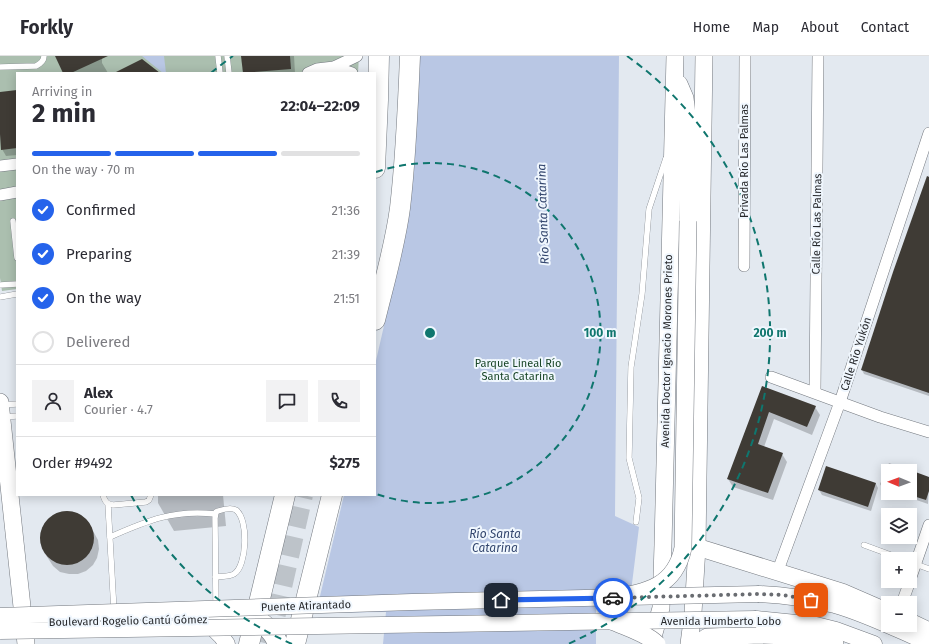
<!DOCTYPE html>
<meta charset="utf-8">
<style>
body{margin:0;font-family:"Fira Sans",sans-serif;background:#f2f2f3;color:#2b2b33;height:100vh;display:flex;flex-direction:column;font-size:15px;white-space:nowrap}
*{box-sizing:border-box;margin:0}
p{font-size:13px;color:#7c7c81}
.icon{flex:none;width:22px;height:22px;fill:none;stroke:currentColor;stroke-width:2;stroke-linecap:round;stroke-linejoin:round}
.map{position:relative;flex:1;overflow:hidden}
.panel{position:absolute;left:16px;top:16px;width:360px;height:424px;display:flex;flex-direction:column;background:#fff;border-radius:0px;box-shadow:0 2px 10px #0003}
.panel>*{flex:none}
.needle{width:26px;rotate:271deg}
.controls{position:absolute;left:881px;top:408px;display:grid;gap:8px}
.controls a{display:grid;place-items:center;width:36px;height:36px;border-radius:0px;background:#fff;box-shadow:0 2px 10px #0003;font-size:20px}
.pin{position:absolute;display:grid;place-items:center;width:34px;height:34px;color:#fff;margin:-17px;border-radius:8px;box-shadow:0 2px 6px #0006}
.courier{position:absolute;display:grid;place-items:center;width:40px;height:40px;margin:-20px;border:3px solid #2563eb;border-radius:50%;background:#fff;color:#222;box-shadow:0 1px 5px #0007}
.overview em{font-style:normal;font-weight:700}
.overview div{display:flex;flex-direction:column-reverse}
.overview{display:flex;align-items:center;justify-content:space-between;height:68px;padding:0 16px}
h1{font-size:26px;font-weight:700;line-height:30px}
.bar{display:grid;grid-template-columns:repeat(4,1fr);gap:6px 4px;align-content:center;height:48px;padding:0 16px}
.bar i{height:5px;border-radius:3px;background:#e1e1e2}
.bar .selected{background:#2563eb}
.bar p{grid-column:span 4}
.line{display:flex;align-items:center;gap:10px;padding:0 16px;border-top:1px solid #e1e1e2}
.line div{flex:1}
.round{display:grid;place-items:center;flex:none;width:42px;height:42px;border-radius:0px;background:#f2f2f3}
ol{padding:0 16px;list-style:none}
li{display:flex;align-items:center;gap:12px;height:44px}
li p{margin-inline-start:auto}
li .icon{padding:4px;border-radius:50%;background:#2563eb;color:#fff;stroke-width:4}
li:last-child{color:#7c7c81}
li i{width:22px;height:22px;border:2px solid #e1e1e2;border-radius:50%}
header{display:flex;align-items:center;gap:24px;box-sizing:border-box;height:56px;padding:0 20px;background:#fff;border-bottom:1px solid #e1e1e2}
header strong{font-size:19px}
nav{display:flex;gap:22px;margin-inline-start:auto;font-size:14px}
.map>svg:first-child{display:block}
</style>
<header>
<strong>Forkly</strong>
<nav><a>Home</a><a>Map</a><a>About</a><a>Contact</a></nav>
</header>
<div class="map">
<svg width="929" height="588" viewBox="0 0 929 588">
<rect width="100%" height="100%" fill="#e3e9f0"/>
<path fill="#abbfaf" d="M0,0H359L358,17H17V233L2,235L0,222Z"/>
<g fill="#b9c7e4">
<path d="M142,0H164L166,17H163Z"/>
<path d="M420,0H619L615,460L639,471L629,552H596V588H383L386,556L316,557L344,439H375V309L399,204L414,111Z"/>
</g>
<g fill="#0003">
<path d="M56,0H102V7L108,17H64Z"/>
<path d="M242,0H294L295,17H244Z"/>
<path d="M17,35V99L6,100L2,93L0,67V37Z"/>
<path d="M929,119V340L864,318L862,314Z"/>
<path d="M763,331L815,351L820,359L812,379L774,363L764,391L782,398L787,406L773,444L733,431L728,423Z"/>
<path d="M889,407L929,422L928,448L896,437H910V415H888V434L883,433L880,428Z"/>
<path d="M876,428L878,432L871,455L822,439L819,434Z"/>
<path d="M158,439H223L226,470L174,475L158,447Z"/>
<path d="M65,455L74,456L82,460L88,466L98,484L99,493L97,502L93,509L86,515L78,518H69L60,516L53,510L42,493L40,485L41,476L44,468L50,461L57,457Z"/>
</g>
<g fill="#3f3b35">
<path d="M55,0H108L71,17H63Z"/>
<path d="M241,0H290L291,13L243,17Z"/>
<path d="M142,3L160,17H114Z"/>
<path d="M17,34V92L1,94L0,78V36Z"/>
<path d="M927,120L929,121V337L861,314L893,216Z"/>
<path d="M762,330L816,350L807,371L769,356L758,388L783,397L768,437L727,423Z"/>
<path d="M826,410L876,427L868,451L818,434Z"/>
<path d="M910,414L929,421V435L926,444L910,439Z"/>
<circle cx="67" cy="482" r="27"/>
</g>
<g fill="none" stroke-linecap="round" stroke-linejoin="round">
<path stroke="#bdc3c9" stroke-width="20" stroke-dasharray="20 10" stroke-linecap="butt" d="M269,588L303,439"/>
<defs>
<g id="lane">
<path d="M218,0L220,17"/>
<path d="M227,0L229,17"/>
<path d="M0,11L36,10C40,8 44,5 44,0"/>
<path d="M13,165L17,202"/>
<path d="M0,229L17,228"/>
<path d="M0,241L17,238"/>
<path d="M3,349L17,348"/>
<path d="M3,361L17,360"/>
<path d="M103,439C105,446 107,448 113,449L146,446L149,444L151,439"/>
<path d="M108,448L114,555"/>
<path d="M636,466L639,442L629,402L631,311L642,238L649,153L666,102"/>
<path d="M110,481C146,465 175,453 215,458"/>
<path d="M864,489L902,503"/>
<path d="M910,506L929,513"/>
<path d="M215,521C221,520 229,521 234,518C247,510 249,464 236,454C231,451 224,453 218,455L216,456L215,462L216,551"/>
</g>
<g id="street">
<path d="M334,11L352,17"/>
<path d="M308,17L317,13L334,11L357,0"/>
<path d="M0,110L17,108"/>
<path d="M0,139L17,136"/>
<path d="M744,210L745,0"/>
<path d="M771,321L880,361L929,376"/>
<path d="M815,336L818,0"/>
<path d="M777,517L840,346L929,77"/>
<path d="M910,524L929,469"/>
<path d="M902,547L910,525"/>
</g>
<g id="secondary">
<path d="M759,538C785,539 810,543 835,549C867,558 898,574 929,587"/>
<path d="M756,563L816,569L836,574L874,588"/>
<path d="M159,565L255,562"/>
<path d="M206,565L221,580L227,588"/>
</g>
<g id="primary">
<path d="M679,28L685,42L687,59L688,165"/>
<path d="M0,346L26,588"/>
<path d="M697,491L842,536L888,556"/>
<path d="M910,566L929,575"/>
<path d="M651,588L661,552L663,489L675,0"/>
<path d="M689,588L693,557L697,491L704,0"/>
<path d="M697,588L707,581L760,579L789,580L835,588"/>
</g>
<g id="highway">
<path d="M375,112L378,44L379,0"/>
<path d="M375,264C384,227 395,190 400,152C406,101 408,51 410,0"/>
<path d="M255,562C265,569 274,576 278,588"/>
<path d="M249,588L285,439"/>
<path d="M295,588L332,439"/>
</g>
</defs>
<use href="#lane" stroke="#73787f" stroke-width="6"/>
<use href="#street" stroke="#73787f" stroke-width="12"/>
<use href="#secondary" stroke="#73787f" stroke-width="17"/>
<use href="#primary" stroke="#73787f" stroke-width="18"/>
<use href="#highway" stroke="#73787f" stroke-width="21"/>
<use href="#lane" stroke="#fff" stroke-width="5.5"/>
<use href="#street" stroke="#fff" stroke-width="11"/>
<use href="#secondary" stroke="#fff" stroke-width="16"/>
<use href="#primary" stroke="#fff" stroke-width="17"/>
<use href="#highway" stroke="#fff" stroke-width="20"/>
<defs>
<g id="secondary-bridge">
<path d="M0,560L412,546L759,538"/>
<path d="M0,575L756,563"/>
</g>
<g id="primary-bridge">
<path d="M612,542C647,536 675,531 683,492L688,165"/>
<path d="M612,565C625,571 648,578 657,588"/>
</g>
</defs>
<use href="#secondary-bridge" stroke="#73787f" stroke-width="17" stroke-linecap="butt"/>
<use href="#primary-bridge" stroke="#73787f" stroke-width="18" stroke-linecap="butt"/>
<use href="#secondary-bridge" stroke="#fff" stroke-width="16"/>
<use href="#primary-bridge" stroke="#fff" stroke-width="17"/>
</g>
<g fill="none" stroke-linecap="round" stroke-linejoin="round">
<path stroke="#696c71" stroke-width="4" stroke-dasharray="0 7.2" d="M613,542L759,538L783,539L811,544"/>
<path stroke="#2563eb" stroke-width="5" d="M501,544L613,542"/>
</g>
<g fill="none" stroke="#0f766e" stroke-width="2" stroke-dasharray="7 5">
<path d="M376 116A170 170 0 1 1 376 438"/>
<path d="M292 588A340 340 0 0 1 131 439M211 17A340 340 0 0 1 233 0M627 0A340 340 0 0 1 568 588"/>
</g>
<g text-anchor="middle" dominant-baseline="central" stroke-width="4" stroke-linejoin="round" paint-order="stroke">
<g font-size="11" fill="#27292c" stroke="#f0f7fe">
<text transform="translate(744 105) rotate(-90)">Privada Río Las Palmas</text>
<text transform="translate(817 168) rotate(-89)">Calle Río Las Palmas</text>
<text transform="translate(667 295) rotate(-89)">Avenida Doctor Ignacio Morones Prieto</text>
<text transform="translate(856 298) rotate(-72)">Calle Río Yukón</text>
<text transform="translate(306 550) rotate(-2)">Puente Atirantado</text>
<text transform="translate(128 565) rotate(-1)">Boulevard Rogelio Cantú Gómez</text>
<text x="721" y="565">Avenida Humberto Lobo</text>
</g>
<g font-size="11" fill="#194627" stroke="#f0f7fe">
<text x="518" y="307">Parque Lineal Río<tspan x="518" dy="13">Santa Catarina</tspan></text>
</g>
<g font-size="12" font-style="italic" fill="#33466e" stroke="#f0f7fe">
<text transform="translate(543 158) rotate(-92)">Río Santa Catarina</text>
<text x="495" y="478">Río Santa<tspan x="495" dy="14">Catarina</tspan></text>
</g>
</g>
<circle cx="430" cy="277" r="6" fill="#0f766e" stroke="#f0f7fe" stroke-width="2"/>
<g font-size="12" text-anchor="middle" font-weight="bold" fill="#0f766e" stroke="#f0f7fe" stroke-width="4" stroke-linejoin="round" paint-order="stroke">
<text x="600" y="281">100 m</text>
<text x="770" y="281">200 m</text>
</g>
</svg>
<div class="controls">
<a><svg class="needle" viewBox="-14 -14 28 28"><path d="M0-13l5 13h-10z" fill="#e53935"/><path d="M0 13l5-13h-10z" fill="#7c7c81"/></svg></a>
<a><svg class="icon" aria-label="layers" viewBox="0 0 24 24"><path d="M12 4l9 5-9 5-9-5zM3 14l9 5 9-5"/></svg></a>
<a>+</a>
<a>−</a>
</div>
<div class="pin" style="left:811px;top:544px;background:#ea580c"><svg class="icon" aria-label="bag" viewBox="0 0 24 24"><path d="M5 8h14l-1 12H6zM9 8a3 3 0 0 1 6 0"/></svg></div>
<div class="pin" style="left:501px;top:544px;background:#1f2937"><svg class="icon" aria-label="home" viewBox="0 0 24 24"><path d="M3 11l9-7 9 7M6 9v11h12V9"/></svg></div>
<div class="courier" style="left:613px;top:542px"><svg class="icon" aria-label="car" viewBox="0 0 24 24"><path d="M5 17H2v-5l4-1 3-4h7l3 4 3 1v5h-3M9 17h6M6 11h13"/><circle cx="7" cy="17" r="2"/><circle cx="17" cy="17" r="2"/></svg></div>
<section class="panel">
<div class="overview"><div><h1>2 min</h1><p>Arriving in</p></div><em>22:04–22:09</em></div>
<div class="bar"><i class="selected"></i><i class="selected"></i><i class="selected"></i><i></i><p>On the way · 70 m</p></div>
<ol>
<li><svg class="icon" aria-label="check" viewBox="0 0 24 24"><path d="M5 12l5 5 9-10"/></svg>Confirmed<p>21:36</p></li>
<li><svg class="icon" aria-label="check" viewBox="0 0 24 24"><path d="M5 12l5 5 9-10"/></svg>Preparing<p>21:39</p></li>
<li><svg class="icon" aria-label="check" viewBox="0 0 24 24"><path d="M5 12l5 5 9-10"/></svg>On the way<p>21:51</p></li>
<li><i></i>Delivered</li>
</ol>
<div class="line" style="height:72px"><a class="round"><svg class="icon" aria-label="person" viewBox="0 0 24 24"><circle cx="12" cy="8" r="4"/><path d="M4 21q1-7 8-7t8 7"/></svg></a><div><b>Alex</b><p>Courier · 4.7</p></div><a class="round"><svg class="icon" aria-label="chat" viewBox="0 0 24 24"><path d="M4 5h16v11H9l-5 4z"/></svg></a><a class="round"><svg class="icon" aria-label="phone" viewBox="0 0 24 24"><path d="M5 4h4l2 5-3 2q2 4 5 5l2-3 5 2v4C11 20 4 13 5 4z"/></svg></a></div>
<div class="line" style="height:52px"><div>Order #9492</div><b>$275</b></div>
</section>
</div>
